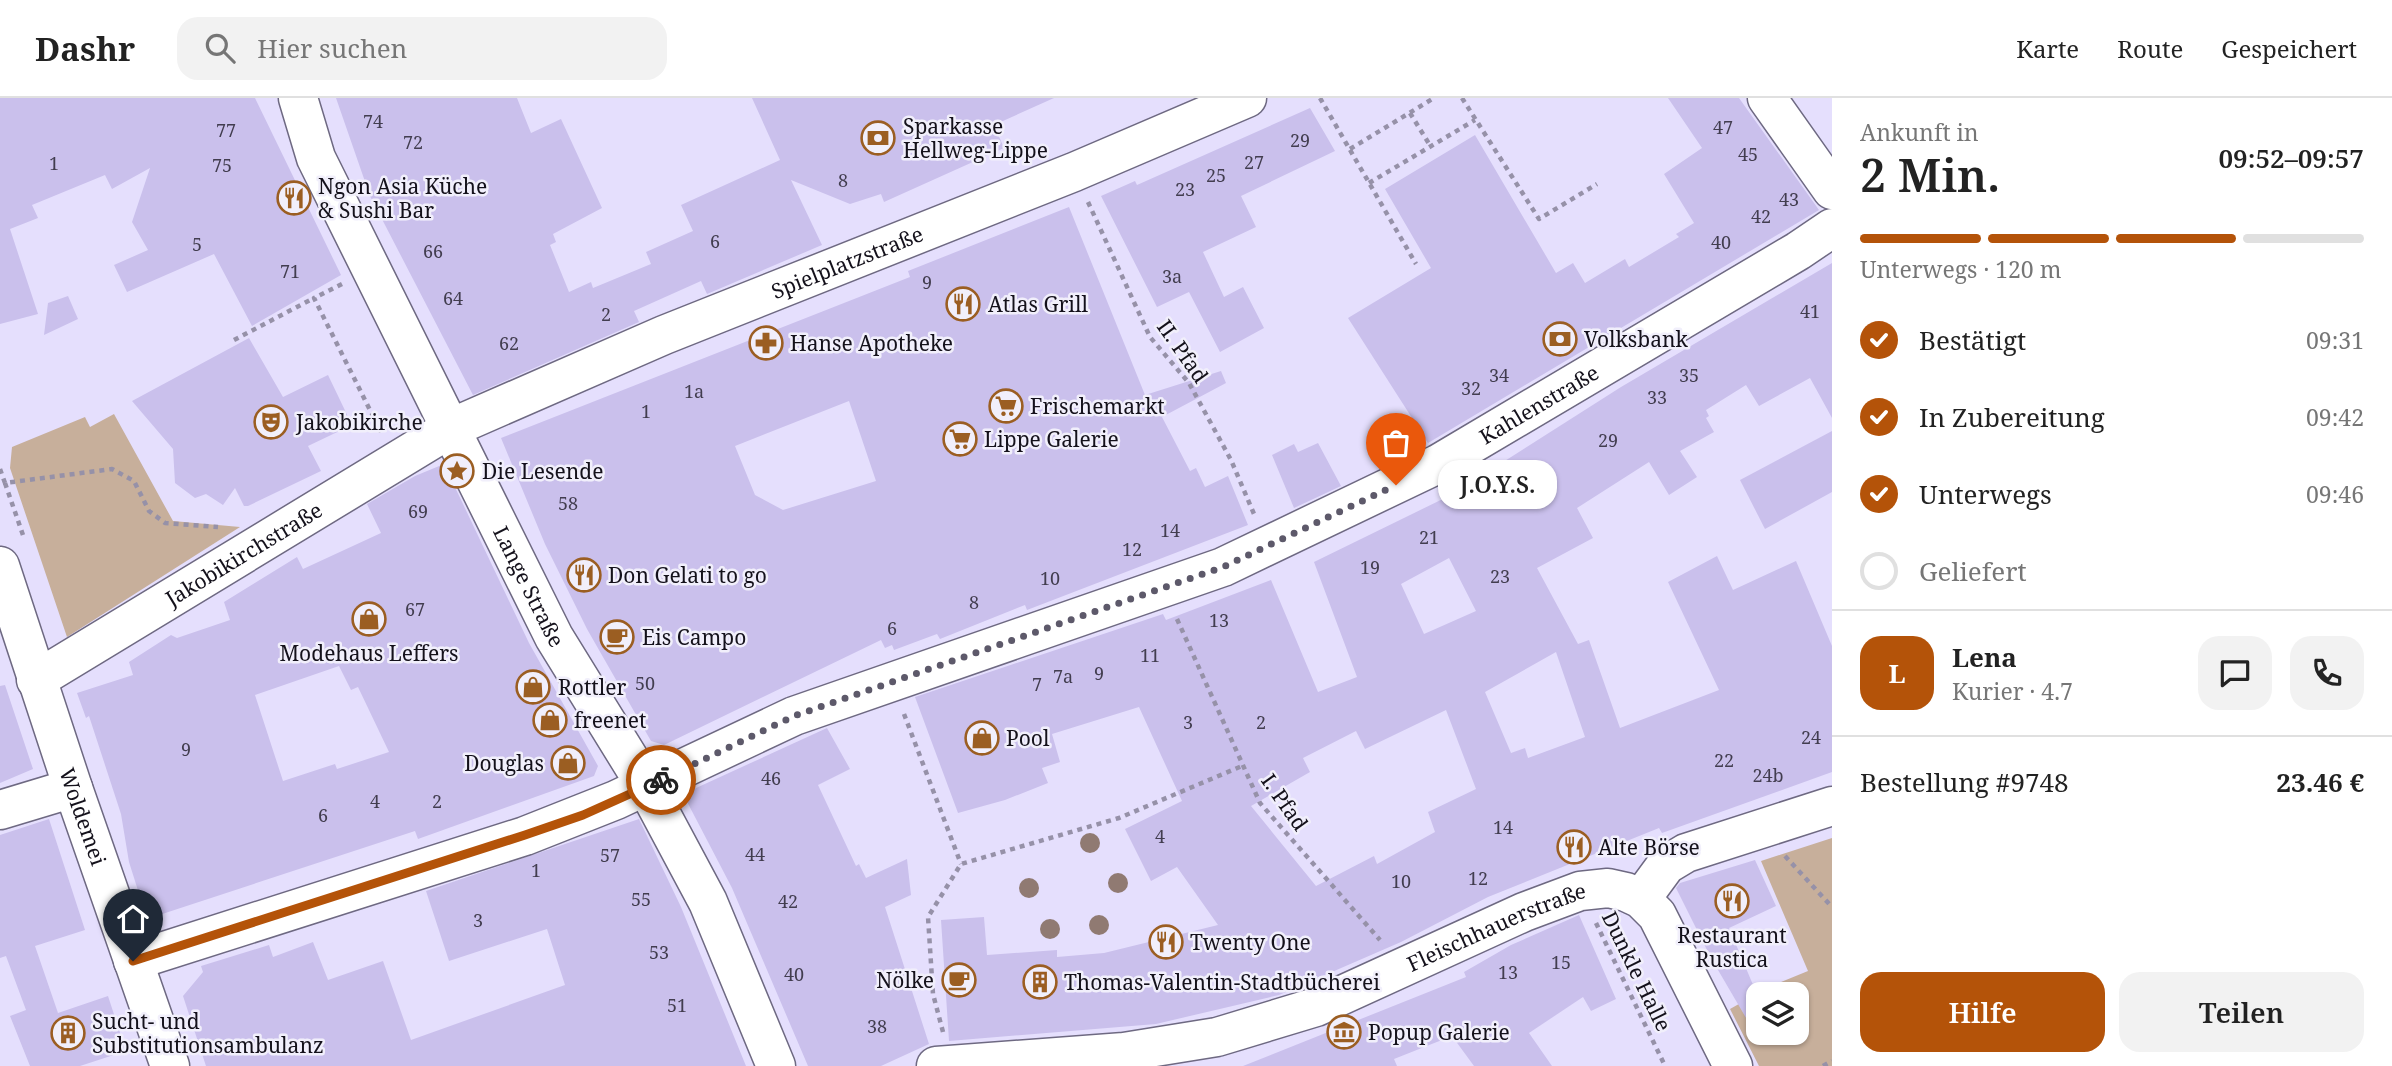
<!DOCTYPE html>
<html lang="de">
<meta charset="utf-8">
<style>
body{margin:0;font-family:"Noto Serif",serif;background:#f2f2f2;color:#222;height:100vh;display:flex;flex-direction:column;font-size:26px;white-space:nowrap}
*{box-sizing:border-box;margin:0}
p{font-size:23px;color:#767676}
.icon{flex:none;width:38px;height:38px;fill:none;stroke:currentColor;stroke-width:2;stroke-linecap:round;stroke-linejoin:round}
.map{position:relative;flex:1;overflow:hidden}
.panel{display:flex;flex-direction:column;background:#fff;width:560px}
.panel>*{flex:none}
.controls{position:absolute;left:1746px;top:884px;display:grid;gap:14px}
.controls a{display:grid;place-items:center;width:63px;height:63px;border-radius:14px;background:#fff;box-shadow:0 2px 5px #0004;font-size:35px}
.pin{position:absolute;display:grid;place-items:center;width:60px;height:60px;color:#fff;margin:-72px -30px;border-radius:50% 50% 50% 0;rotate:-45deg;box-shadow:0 0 7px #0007}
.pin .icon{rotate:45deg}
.courier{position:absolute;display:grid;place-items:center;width:70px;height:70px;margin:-35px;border:5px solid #b45309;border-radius:50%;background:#fff;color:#222;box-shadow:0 2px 9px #0007}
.bubble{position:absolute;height:49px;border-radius:21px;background:#fff;box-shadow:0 2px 5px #0004;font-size:23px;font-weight:600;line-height:49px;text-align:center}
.headline em{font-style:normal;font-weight:600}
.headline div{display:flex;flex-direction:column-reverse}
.headline{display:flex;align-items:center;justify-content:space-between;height:119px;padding:0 28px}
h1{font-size:46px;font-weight:600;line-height:52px}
.bar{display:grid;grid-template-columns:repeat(4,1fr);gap:10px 7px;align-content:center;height:84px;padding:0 28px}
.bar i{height:9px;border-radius:5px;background:#e0e0e0}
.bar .selected{background:#b45309}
.bar p{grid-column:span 4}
.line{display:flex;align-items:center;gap:18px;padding:0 28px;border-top:2px solid #e0e0e0}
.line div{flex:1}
.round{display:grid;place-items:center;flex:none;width:74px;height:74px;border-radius:21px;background:#f2f2f2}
ol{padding:0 28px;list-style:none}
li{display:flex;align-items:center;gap:21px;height:77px}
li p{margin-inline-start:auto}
li .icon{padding:7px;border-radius:50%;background:#b45309;color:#fff;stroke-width:4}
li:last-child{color:#767676}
li i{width:38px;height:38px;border:4px solid #e0e0e0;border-radius:50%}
.cta{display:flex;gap:14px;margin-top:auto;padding:14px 28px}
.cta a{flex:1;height:80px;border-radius:21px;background:#b45309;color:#fff;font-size:28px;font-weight:600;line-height:80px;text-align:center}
.cta a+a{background:#f2f2f2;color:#222}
header{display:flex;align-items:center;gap:42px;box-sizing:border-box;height:98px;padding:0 35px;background:#fff;border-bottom:2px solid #e0e0e0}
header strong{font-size:33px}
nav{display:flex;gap:38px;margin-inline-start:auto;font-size:24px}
.search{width:490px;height:63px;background:#f2f2f2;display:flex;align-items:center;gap:18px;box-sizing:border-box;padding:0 24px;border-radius:21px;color:#767676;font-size:26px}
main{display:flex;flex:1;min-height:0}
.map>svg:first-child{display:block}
</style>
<header>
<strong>Dashr</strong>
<div class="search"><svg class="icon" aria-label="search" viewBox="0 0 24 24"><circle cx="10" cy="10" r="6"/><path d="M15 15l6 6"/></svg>Hier suchen</div>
<nav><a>Karte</a><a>Route</a><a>Gespeichert</a></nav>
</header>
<main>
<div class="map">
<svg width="1832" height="968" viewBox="0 0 1832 968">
<rect width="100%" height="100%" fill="#e5dffd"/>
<g fill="#c7af9b" fill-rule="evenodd">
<path d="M114,316L173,423L240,429L67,539L10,370L12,349L85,319L90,329Z"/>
<path d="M1832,740V968H1759L1730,911L1769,889L1808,873L1761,763ZM1759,896H1797V934H1759Z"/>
</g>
<g fill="#cac0ec" fill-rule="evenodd">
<path d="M0,0H255L341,177L252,228L214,156L127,194L114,167L148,152L132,124L150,70L112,91L105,77L32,107L38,120L10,131L38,216L0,226Z"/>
<path d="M336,0H517L531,35L561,21L602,110L553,136L556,144L550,147L569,194L591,184L593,190L651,166L646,154L693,133L681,107L780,62L752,0H1054L994,27L1004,50L884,104L881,96L850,106L791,82L822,147L707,196L701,183L634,213L639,224L473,297L370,98Z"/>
<path d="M1668,0H1739L1819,112L1428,345L1348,220L1431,170L1385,91L1475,37L1556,175L1573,165L1585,185L1625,161L1629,169L1679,139L1676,136L1694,125L1664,76L1702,50Z"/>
<path d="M1310,10L1335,53L1241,98L1256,129L1203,154L1224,199L1243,189L1264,230L1220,254L1189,194L1157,209L1101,98L1135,83L1137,87Z"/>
<path d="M1069,109L1145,297L1221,273L1226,285L1162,319L1190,373L1196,370L1205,389L1228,378L1248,427L1027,512L1025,507L940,541L937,536L894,552L892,547L885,550L881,542L664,647L651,643L587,531L545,446L501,340L910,179L908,173ZM849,303L876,383L783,412L755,397L735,348Z"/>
<path d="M1832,165V320L1810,280L1759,308L1746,287L1706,312L1709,318L1706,320L1714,334L1680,353L1697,379L1669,397L1649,364L1577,410L1593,440L1537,470L1578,546L1589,542L1620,630L1719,592L1668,484L1717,458L1733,492L1796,463L1832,548V674L1662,735L1659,730L1488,799L1401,844L1279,897L1156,926L949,943L941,822L984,819L987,857L1057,852V859L1104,855L1218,827L1177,769L1151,783L1125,731L1182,703L1139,609L1052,636L1060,664L1042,670L1048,685L1005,702L958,715L915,599L1163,516L1166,522L1271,482L1318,594L1357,579L1314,464L1453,396L1621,289ZM1449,460L1476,513L1424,536L1401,486ZM1556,554L1585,639L1528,660L1525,650L1511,655L1485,594ZM1446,612L1476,691L1428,714L1435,734L1377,766L1374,758L1316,788L1251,708L1310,674L1303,660L1356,633L1365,651Z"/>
<path d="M68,198L78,221L44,237L48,205Z"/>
<path d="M249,240L283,299L328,277L352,327L308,348L321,373L248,408H244L235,390L223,407L206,396L195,400L175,385L173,351L132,303Z"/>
<path d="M1832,333V394L1765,431L1740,382Z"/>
<path d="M1318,345L1341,388L1294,410L1272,357L1294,346L1298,354Z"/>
<path d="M444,366L529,545L598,668L594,678L418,741L415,733L147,821L129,764L121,716L89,618L86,620L77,595L133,577L129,564L171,537L177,540L230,522L224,504L297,459L303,471L381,435L367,406L415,378ZM339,568L351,592L358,589L389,654L337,671L335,666L283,683L255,597Z"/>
<path d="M5,587L33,671L0,685V588Z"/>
<path d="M827,630L850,671L818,687L856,768L859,766L866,780L907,761L911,797L885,809L929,946L881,968H808L732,790L683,696Z"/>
<path d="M49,721L85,832L35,848L58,915L108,898L126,953L80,968H30L10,918L26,912L6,858L0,860V737Z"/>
<path d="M639,721L681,809L746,968H206L183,898L203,874L201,868L269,847L273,859L313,844L328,882L383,863L411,942L565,887L547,831L449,863L426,793Z"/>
<path d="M1755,762L1776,808L1729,830L1759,901L1760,934L1756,937L1711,860L1676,790L1680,785Z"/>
<path d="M1579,817L1616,901L1591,913L1583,899L1529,935L1552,968H1474L1452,938L1394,961L1397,968H1243L1466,879L1464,874L1511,847Z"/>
</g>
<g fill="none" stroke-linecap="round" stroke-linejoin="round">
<defs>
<g id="minor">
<path id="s1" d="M298,0L316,60L554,539L646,688L708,804L776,968"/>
<path d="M1767,0L1832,92"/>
<path id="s2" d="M0,468L73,690L170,968"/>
<path id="s3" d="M36,582L451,330L664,237L1074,74L1247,0"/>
<path d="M0,712L73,690"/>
<path d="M1641,801L1666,767L1686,755L1832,708"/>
<path id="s4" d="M133,863L525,738L616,702L794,618L1223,469L1438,366L1798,153L1832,130"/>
<path id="s5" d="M936,968L1124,954L1217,939L1316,909L1524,814L1580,793L1608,790L1626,794L1641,801L1657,817L1733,968"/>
</g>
</defs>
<use href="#minor" stroke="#6e6982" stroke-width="41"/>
<g stroke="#9691a8" stroke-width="4.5" stroke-dasharray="5 5" stroke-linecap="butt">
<path d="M1320,0L1416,166"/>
<path d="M1462,0L1539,121L1597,86"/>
<path d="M1410,15L1431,49"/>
<path d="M1350,51L1434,0"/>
<path d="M1369,85L1475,22"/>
<path d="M1088,104L1150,239L1189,285L1231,362L1254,416"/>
<path d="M342,186L314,200L381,334"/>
<path d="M234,242L314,200"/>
<path d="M0,371L5,385L112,371L134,383L149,413L165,425L218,429"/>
<path d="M5,385L24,440"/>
<path d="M1177,521L1260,705L1380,842"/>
<path d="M904,616L961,766"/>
<path d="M1785,758L1832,809"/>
<path d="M1596,825L1665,968"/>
<path d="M943,934L933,896L928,819L961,766L1119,720L1242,668"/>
<path d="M1823,968L1832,963"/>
</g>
<use href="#minor" stroke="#fff" stroke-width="38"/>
</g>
<g fill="#907a72">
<circle cx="1090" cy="745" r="10"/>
<circle cx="1118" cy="785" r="10"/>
<circle cx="1029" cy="790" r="10"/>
<circle cx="1099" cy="827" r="10"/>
<circle cx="1050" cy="831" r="10"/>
</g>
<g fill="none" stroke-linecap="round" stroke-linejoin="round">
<path stroke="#5d596a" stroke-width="7" stroke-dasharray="0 12.6" d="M661,682L794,618L1223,469L1396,387"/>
<path stroke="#b45309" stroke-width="9" d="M133,863L525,737L583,717L661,682"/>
</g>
<defs>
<symbol id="bank-ring" viewBox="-11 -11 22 22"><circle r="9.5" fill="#f1effb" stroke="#9b5e22" stroke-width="1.5"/><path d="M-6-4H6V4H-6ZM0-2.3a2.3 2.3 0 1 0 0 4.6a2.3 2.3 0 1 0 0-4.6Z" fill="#9b5e22"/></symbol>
<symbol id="restaurant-ring" viewBox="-11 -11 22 22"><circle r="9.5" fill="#f1effb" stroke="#9b5e22" stroke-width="1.5"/><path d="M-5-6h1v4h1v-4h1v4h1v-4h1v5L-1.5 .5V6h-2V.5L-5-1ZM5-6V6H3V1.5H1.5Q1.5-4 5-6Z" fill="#9b5e22"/></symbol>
<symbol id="pharmacy-ring" viewBox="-11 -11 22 22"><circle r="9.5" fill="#f1effb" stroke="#9b5e22" stroke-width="1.5"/><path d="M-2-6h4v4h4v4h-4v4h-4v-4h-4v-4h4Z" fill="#9b5e22"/></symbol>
<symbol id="supermarket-ring" viewBox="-11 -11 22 22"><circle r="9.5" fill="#f1effb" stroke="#9b5e22" stroke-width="1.5"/><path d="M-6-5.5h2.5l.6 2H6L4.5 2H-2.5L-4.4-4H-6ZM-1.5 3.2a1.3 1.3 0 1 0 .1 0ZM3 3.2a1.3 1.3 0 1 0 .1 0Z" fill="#9b5e22"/></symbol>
<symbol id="theatre-ring" viewBox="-11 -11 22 22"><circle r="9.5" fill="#f1effb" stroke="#9b5e22" stroke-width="1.5"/><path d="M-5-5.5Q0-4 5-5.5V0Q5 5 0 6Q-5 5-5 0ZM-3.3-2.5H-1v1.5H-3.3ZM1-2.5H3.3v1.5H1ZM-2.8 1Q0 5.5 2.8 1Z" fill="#9b5e22"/></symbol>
<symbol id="sight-ring" viewBox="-11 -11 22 22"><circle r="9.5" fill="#f1effb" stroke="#9b5e22" stroke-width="1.5"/><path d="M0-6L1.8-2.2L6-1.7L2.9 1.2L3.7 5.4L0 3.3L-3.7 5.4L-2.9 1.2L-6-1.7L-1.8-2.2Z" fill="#9b5e22"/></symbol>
<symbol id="shop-ring" viewBox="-11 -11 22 22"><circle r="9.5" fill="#f1effb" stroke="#9b5e22" stroke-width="1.5"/><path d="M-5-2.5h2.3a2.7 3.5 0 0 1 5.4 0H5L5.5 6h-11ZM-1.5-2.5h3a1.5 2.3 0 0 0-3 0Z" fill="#9b5e22"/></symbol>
<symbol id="cafe-ring" viewBox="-11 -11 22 22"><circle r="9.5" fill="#f1effb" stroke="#9b5e22" stroke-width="1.5"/><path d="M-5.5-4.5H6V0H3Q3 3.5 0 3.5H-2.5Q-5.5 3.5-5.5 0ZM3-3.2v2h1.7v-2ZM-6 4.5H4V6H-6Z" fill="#9b5e22"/></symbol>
<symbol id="building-ring" viewBox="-11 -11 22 22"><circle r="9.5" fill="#f1effb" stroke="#9b5e22" stroke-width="1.5"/><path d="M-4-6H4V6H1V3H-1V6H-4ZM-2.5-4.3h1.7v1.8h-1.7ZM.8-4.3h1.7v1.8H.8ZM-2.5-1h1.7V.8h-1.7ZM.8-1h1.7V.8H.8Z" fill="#9b5e22"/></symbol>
<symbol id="museum-ring" viewBox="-11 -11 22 22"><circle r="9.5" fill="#f1effb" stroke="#9b5e22" stroke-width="1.5"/><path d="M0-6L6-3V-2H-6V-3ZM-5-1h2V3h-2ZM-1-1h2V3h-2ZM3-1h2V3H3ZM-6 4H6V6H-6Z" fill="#9b5e22"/></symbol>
</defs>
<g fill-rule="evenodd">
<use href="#bank-ring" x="859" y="21" width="38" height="38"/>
<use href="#restaurant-ring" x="275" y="81" width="38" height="38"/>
<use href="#restaurant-ring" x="944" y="187" width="38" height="38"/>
<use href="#bank-ring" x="1541" y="222" width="38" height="38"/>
<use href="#pharmacy-ring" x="747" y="226" width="38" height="38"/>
<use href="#supermarket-ring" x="987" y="289" width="38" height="38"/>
<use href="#theatre-ring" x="252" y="305" width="38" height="38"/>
<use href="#supermarket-ring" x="941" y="322" width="38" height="38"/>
<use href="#sight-ring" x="438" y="354" width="38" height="38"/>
<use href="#restaurant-ring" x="565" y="458" width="38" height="38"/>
<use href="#shop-ring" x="350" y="502" width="38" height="38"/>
<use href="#cafe-ring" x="598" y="520" width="38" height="38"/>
<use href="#shop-ring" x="514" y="570" width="38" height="38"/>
<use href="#shop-ring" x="531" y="603" width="38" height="38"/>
<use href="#shop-ring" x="963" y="621" width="38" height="38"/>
<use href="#shop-ring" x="549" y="646" width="38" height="38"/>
<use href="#restaurant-ring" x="1555" y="730" width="38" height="38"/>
<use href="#restaurant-ring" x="1713" y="784" width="38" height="38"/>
<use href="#restaurant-ring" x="1147" y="825" width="38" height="38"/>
<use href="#cafe-ring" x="940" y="863" width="38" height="38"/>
<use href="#building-ring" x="1021" y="865" width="38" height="38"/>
<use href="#museum-ring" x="1325" y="915" width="38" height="38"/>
<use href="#building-ring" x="49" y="916" width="38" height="38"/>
</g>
<g text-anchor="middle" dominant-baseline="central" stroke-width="5" stroke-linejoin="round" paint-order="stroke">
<g font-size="18" fill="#423d4f">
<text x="373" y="23">74</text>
<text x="1723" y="29">47</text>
<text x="226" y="32">77</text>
<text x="1300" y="42">29</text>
<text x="413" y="44">72</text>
<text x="1748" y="56">45</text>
<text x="1254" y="64">27</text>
<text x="54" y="65">1</text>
<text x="222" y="67">75</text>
<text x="1216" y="77">25</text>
<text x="843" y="82">8</text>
<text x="1185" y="91">23</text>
<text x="1789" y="101">43</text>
<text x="1761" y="118">42</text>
<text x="715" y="143">6</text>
<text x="1721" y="144">40</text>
<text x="197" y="146">5</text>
<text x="433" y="153">66</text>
<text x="290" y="173">71</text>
<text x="1172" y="178">3a</text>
<text x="927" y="184">9</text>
<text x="453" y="200">64</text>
<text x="1810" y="213">41</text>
<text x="606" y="216">2</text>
<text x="509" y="245">62</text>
<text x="1499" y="277">34</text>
<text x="1689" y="277">35</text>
<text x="1471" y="290">32</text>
<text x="694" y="293">1a</text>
<text x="1657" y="299">33</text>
<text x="646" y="313">1</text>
<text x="1608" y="342">29</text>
<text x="568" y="405">58</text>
<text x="418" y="413">69</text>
<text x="1170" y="432">14</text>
<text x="1429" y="439">21</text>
<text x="1132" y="451">12</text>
<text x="1370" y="469">19</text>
<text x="1500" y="478">23</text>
<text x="1050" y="480">10</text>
<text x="974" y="504">8</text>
<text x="415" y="511">67</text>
<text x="1219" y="522">13</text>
<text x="892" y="530">6</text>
<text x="1150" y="557">11</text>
<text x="1099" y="575">9</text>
<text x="1063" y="578">7a</text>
<text x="645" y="585">50</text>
<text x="1037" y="586">7</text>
<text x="1188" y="624">3</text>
<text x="1261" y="624">2</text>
<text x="1811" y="639">24</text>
<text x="186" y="651">9</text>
<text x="1724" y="662">22</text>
<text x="1768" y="677">24b</text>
<text x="771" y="680">46</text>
<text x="375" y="703">4</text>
<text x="437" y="703">2</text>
<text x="323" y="717">6</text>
<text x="1503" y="729">14</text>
<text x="1160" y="738">4</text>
<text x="755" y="756">44</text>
<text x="610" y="757">57</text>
<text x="536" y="772">1</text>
<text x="1478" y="780">12</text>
<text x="1401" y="783">10</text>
<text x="641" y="801">55</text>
<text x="788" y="803">42</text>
<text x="478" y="822">3</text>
<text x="659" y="854">53</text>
<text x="1561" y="864">15</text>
<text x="1508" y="874">13</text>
<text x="794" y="876">40</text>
<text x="677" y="907">51</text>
<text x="877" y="928">38</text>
</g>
<g font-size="21" fill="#14111b" stroke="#f1effb" text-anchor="start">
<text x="903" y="28">Sparkasse<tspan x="903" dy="24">Hellweg-Lippe</tspan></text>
<text x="318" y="88">Ngon Asia Küche<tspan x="318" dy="24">&amp; Sushi Bar</tspan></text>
<text x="988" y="206">Atlas Grill</text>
<text x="1584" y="241">Volksbank</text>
<text x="790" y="245">Hanse Apotheke</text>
<text x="1030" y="308">Frischemarkt</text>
<text x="296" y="324">Jakobikirche</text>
<text x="984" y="341">Lippe Galerie</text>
<text x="482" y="373">Die Lesende</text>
<text x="608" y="477">Don Gelati to go</text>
<text x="642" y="539">Eis Campo</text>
<text x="369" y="555" text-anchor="middle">Modehaus Leffers</text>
<text x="558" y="589">Rottler</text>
<text x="574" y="622">freenet</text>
<text x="1006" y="640">Pool</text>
<text x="544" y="665" text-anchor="end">Douglas</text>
<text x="1598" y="749">Alte Börse</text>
<text x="1732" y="837" text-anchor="middle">Restaurant<tspan x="1732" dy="24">Rustica</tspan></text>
<text x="1190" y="844">Twenty One</text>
<text x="934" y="882" text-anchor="end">Nölke</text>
<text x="1064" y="884">Thomas-Valentin-Stadtbücherei</text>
<text x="92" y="923">Sucht- und<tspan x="92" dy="24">Substitutionsambulanz</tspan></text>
<text x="1368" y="934">Popup Galerie</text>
</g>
<g font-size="21" fill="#14111b" stroke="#f1effb">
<text stroke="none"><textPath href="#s3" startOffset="915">Spielplatzstraße</textPath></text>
<text transform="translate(1183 253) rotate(55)">II. Pfad</text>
<text stroke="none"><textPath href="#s4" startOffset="1516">Kahlenstraße</textPath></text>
<text stroke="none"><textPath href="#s3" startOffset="243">Jakobikirchstraße</textPath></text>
<text stroke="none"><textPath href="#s1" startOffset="541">Lange Straße</textPath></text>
<text transform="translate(1285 704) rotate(55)">I. Pfad</text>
<text stroke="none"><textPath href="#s2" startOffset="264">Woldemei</textPath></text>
<text stroke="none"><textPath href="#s5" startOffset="584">Fleischhauerstraße</textPath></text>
<text transform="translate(1637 873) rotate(64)">Dunkle Halle</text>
</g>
</g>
</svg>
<div class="controls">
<a><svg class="icon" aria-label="layers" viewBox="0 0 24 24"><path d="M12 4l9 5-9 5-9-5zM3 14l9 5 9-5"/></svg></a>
</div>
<div class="pin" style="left:1396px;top:387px;background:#ea580c"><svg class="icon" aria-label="bag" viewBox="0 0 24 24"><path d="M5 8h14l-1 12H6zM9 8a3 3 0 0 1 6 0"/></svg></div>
<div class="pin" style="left:133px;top:863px;background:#1f2937"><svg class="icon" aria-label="home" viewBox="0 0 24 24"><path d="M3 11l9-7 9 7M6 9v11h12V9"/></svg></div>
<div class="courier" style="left:661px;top:682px"><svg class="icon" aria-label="bike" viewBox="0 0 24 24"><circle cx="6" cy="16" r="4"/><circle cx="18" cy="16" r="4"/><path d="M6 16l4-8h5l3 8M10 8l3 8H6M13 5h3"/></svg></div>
<div class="bubble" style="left:1438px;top:362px;width:119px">J.O.Y.S.</div>
</div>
<section class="panel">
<div class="headline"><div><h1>2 Min.</h1><p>Ankunft in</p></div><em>09:52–09:57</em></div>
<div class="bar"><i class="selected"></i><i class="selected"></i><i class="selected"></i><i></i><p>Unterwegs · 120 m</p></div>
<ol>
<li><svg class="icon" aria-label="check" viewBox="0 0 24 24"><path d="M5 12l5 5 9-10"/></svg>Bestätigt<p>09:31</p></li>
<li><svg class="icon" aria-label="check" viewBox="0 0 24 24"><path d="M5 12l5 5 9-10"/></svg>In Zubereitung<p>09:42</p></li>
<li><svg class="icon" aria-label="check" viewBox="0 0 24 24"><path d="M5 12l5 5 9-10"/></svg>Unterwegs<p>09:46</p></li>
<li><i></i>Geliefert</li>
</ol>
<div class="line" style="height:126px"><b class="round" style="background:#b45309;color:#fff">L</b><div><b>Lena</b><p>Kurier · 4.7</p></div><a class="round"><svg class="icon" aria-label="chat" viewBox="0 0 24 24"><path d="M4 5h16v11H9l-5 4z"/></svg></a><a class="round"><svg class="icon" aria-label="phone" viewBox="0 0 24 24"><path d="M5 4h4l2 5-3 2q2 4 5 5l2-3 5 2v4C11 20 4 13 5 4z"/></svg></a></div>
<div class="line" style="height:91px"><div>Bestellung #9748</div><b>23.46 €</b></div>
<div class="cta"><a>Hilfe</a><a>Teilen</a></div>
</section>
</main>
